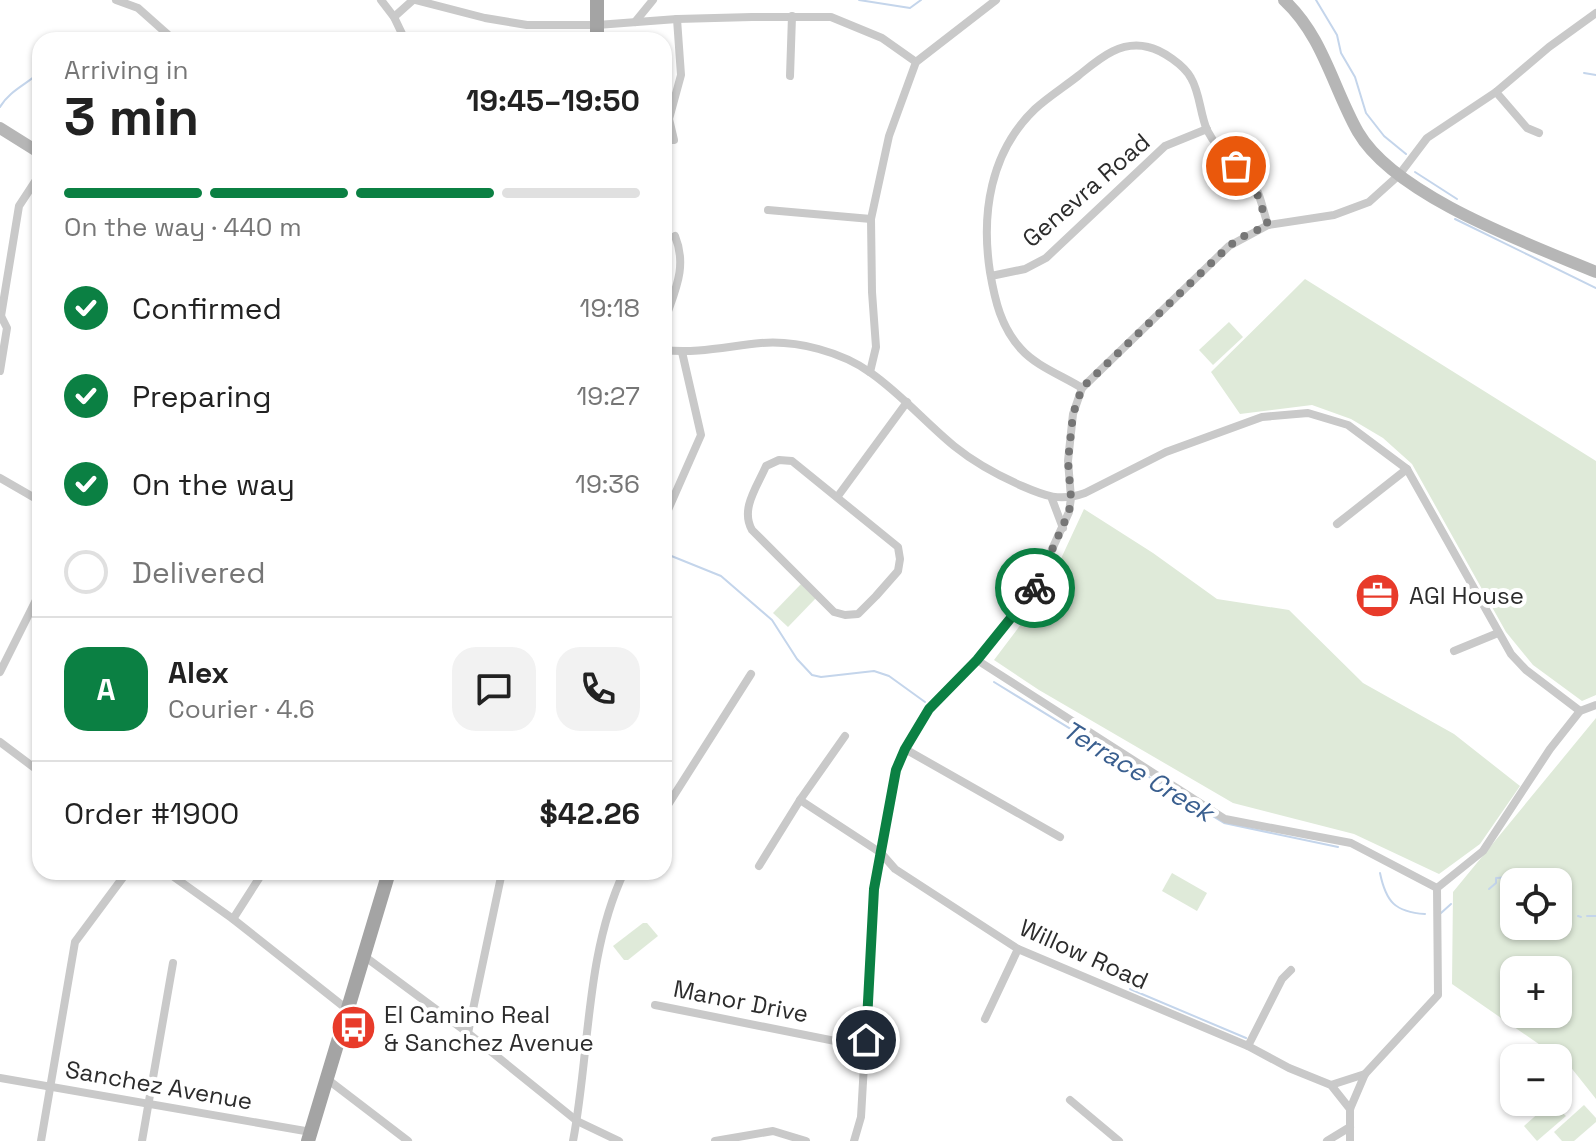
<!DOCTYPE html>
<meta charset="utf-8">
<style>
body{margin:0;font-family:"Space Grotesk",sans-serif;background:#f2f2f2;color:#222;height:100vh;display:flex;flex-direction:column;font-size:30px;white-space:nowrap}
*{box-sizing:border-box;margin:0}
p{font-size:26px;color:#767676}
.icon{flex:none;width:44px;height:44px;fill:none;stroke:currentColor;stroke-width:2;stroke-linecap:round;stroke-linejoin:round}
.map{position:relative;flex:1;overflow:hidden}
.panel{position:absolute;left:32px;top:32px;width:640px;height:848px;display:flex;flex-direction:column;background:#fff;border-radius:24px;box-shadow:0 2px 6px #0004}
.panel>*{flex:none}
.tools{position:absolute;left:1500px;top:868px;display:grid;gap:16px}
.tools a{display:grid;place-items:center;width:72px;height:72px;border-radius:16px;background:#fff;box-shadow:0 2px 6px #0004;font-size:40px}
.pin{position:absolute;display:grid;place-items:center;width:68px;height:68px;color:#fff;margin:-34px;border:4px solid #fff;border-radius:50%;box-shadow:0 2px 8px #0007}
.courier{position:absolute;display:grid;place-items:center;width:80px;height:80px;margin:-40px;border:6px solid #0b8043;border-radius:50%;background:#fff;color:#222;box-shadow:0 2px 10px #0007}
.summary em{font-style:normal;font-weight:700}
.summary div{display:flex;flex-direction:column-reverse}
.summary{display:flex;align-items:center;justify-content:space-between;height:136px;padding:0 32px}
h1{font-size:52px;font-weight:700;line-height:60px}
.bar{display:grid;grid-template-columns:repeat(4,1fr);gap:12px 8px;align-content:center;height:96px;padding:0 32px}
.bar i{height:10px;border-radius:6px;background:#e0e0e0}
.bar .selected{background:#0b8043}
.bar p{grid-column:span 4}
.line{display:flex;align-items:center;gap:20px;padding:0 32px;border-top:2px solid #e0e0e0}
.line div{flex:1}
.round{display:grid;place-items:center;flex:none;width:84px;height:84px;border-radius:24px;background:#f2f2f2}
ol{padding:0 32px;list-style:none}
li{display:flex;align-items:center;gap:24px;height:88px}
li p{margin-inline-start:auto}
li .icon{padding:8px;border-radius:50%;background:#0b8043;color:#fff;stroke-width:4}
li:last-child{color:#767676}
li i{width:44px;height:44px;border:4px solid #e0e0e0;border-radius:50%}
.map>svg:first-child{display:block}
</style>
<div class="map">
<svg width="1596" height="1141" viewBox="0 0 1596 1141">
<rect width="100%" height="100%" fill="#fff"/>
<g fill="#dfead9" fill-rule="evenodd">
<path d="M1305,279L1596,461V695L1582,701L1533,665L1506,632L1412,464L1383,438L1351,419L1312,405L1240,414L1211,372Z"/>
<path d="M1229,322L1243,337L1213,365L1199,350Z"/>
<path d="M1084,509L1153,553L1217,599L1289,610L1363,683L1454,734L1520,786L1480,844L1439,874L1354,834L1233,803L1039,690L994,660L1046,591Z"/>
<path d="M801,584L816,598L788,627L773,613Z"/>
<path d="M1596,718V1099L1569,1065L1452,984L1453,892ZM1514,882H1558V926H1514ZM1514,970H1558V1014H1514Z"/>
<path d="M1172,873L1207,893L1197,911L1162,891Z"/>
<path d="M643,923H647L658,936L628,960H624L613,946Z"/>
<path d="M1551,1102L1566,1116L1537,1141L1524,1126Z"/>
<path d="M1584,1105L1596,1118V1122L1574,1141H1562L1554,1132Z"/>
</g>
<g fill="none" stroke-linecap="round" stroke-linejoin="round">
<g stroke="#c4d5eb" stroke-width="2">
<path d="M859,0L910,8L921,0"/>
<path d="M1316,0L1337,35L1341,53L1355,77L1366,113L1384,136L1406,154"/>
<path d="M1584,73L1596,75"/>
<path d="M0,107C9,91 27,84 40,72"/>
<path d="M1415,172L1457,199"/>
<path d="M1455,219L1596,288"/>
<path d="M664,553L721,576L772,620L797,659L812,675L821,677L874,671L889,676L925,702"/>
<path d="M994,682L1224,823L1338,847"/>
<path d="M1380,873C1386,902 1395,912 1425,914"/>
<path d="M1525,881L1528,882"/>
<path d="M1489,889L1496,883V878L1513,877"/>
<path d="M1558,910L1566,915"/>
<path d="M1441,913L1451,904"/>
<path d="M1578,916L1581,917"/>
<path d="M1587,916H1596"/>
<path d="M1130,989L1246,1038"/>
</g>
<g stroke="#c9c9c9" stroke-width="8">
<path d="M116,0L138,8L174,40"/>
<path d="M381,0L394,17L405,40"/>
<path d="M415,0L485,18L527,25H597L677,19L752,17H831L882,38L916,62"/>
<path d="M394,17L413,0"/>
<path d="M635,22L653,0"/>
<path d="M790,76L792,16"/>
<path d="M1496,92L1527,128L1539,133"/>
<path d="M674,140L669,119L681,75L677,19"/>
<path d="M768,210L871,219"/>
<path d="M991,276L1025,269L1046,258L1165,146L1207,129"/>
<path d="M1,316L19,206L40,174"/>
<path d="M664,323C674,292 688,268 675,236"/>
<path d="M664,350C696,354 729,346 761,343C797,340 842,352 871,373C901,394 925,422 954,446C975,463 997,475 1022,486C1045,496 1060,502 1085,493L1166,452L1262,417L1308,413L1348,425L1407,469L1511,654L1526,670L1580,711"/>
<path d="M0,371L7,328L1,316"/>
<path d="M870,372L876,347L872,292L871,219L889,136L916,62L996,0"/>
<path d="M1082,388C1063,376 1036,366 1021,349C1001,327 995,301 990,272C981,214 990,152 1035,109C1048,97 1064,87 1078,76C1098,60 1119,40 1148,47C1162,50 1184,65 1191,78C1200,93 1200,114 1207,130C1218,152 1236,162 1251,180C1260,191 1263,211 1268,225"/>
<path d="M779,460L792,461L898,547L900,559L898,571L876,596L858,614L845,615L834,612L752,530C740,509 757,487 766,466Z"/>
<path d="M0,478L40,501"/>
<path d="M838,496L907,402"/>
<path d="M1052,499L1063,528"/>
<path d="M664,519L701,435L682,352"/>
<path d="M1337,524L1407,469"/>
<path d="M1454,651L1498,633"/>
<path d="M977,660L1225,819L1351,843L1437,888"/>
<path d="M0,672L40,592"/>
<path d="M0,742L40,772"/>
<path d="M905,749L1060,837"/>
<path d="M800,800L881,853L895,869L1018,949L1248,1046L1289,1068L1331,1085L1350,1109"/>
<path d="M664,811L751,674"/>
<path d="M759,866L800,800L845,736"/>
<path d="M167,872L233,919L348,1010"/>
<path d="M233,919L263,872"/>
<path d="M364,956L468,1033L577,1121L619,1141"/>
<path d="M655,1005L865,1047"/>
<path d="M985,1019L1018,949"/>
<path d="M468,1033L502,872"/>
<path d="M1248,1046L1282,979L1291,970"/>
<path d="M0,1078L311,1132"/>
<path d="M327,1079L408,1141"/>
<path d="M1331,1085L1365,1074"/>
<path d="M1070,1100L1119,1141"/>
<path d="M41,1141L75,942L127,872"/>
<path d="M142,1141L173,963"/>
<path d="M573,1141C590,1052 585,955 624,872"/>
<path d="M715,1141L773,1131L806,1141"/>
<path d="M854,1141L861,1117L874,889L896,770L905,749L929,709L977,660L1034,589L1069,512L1071,498L1068,461L1073,414L1082,388L1229,246L1268,225L1334,215L1369,202L1399,175L1427,138L1496,92L1549,47L1596,13"/>
<path d="M1327,1141L1350,1127"/>
<path d="M1350,1141V1109L1365,1074L1438,995L1437,888L1483,851L1550,749L1580,711L1596,705"/>
</g>
<g stroke="#b6b6b6" stroke-width="12">
<path d="M1284,0C1323,36 1333,88 1358,132C1395,196 1529,244 1596,272"/>
<path d="M0,128L40,153"/>
</g>
<g stroke="#a4a4a4" stroke-width="14">
<path d="M597,40V0"/>
<path d="M308,1141L389,872"/>
</g>
</g>
<g fill="none" stroke-linecap="round" stroke-linejoin="round">
<path stroke="#767676" stroke-width="8" stroke-dasharray="0 14.4" d="M1035,588L1069,512L1071,498L1068,461L1073,414L1082,388L1229,246L1242,237L1268,225L1253,182L1236,166"/>
<path stroke="#0b8043" stroke-width="10" d="M866,1040L874,889L896,770L905,749L929,709L977,660L1035,588"/>
</g>
<defs>
<symbol id="office-disc" viewBox="-11 -11 22 22"><circle r="9.5" fill="#e83b2a" stroke="#fff"/><path d="M-6-3h4V-5.5h4V-3h4V5H-6ZM-1-4.5V-3h2v-1.5ZM-6 0V1H6V0Z" fill="#fff"/></symbol>
<symbol id="bus-disc" viewBox="-11 -11 22 22"><circle r="9.5" fill="#e83b2a" stroke="#fff"/><path d="M-5-6H5V4H4V6H2V4H-2V6H-4V4H-5ZM-3.5-4V0h7V-4ZM-3.5 1.2v1.5H-2V1.2ZM2 1.2v1.5H3.5V1.2Z" fill="#fff"/></symbol>
</defs>
<g fill-rule="evenodd">
<use href="#office-disc" x="1352" y="570" width="51" height="51"/>
<use href="#bus-disc" x="328" y="1002" width="51" height="51"/>
</g>
<g text-anchor="middle" dominant-baseline="central" stroke-width="8" stroke-linejoin="round" paint-order="stroke">
<g font-size="24" fill="#2c2c2c" stroke="#fff">
<text transform="translate(1086 190) rotate(-41)">Genevra Road</text>
<text transform="translate(1084 954) rotate(24)">Willow Road</text>
<text transform="translate(741 1001) rotate(11)">Manor Drive</text>
<text transform="translate(159 1085) rotate(10)">Sanchez Avenue</text>
</g>
<g font-size="24" fill="#2c2c2c" stroke="#fff" text-anchor="start">
<text x="1409" y="595">AGI House</text>
<text x="384" y="1014">El Camino Real<tspan x="384" dy="28">&amp; Sanchez Avenue</tspan></text>
</g>
<g font-size="26" font-style="italic" fill="#3a5f8f" stroke="#fff">
<text transform="translate(1138 771) rotate(31)">Terrace Creek</text>
</g>
</g>
</svg>
<div class="tools">
<a><svg class="icon" aria-label="locate" viewBox="0 0 24 24"><circle cx="12" cy="12" r="6"/><path d="M12 2v4M12 18v4M2 12h4M18 12h4"/></svg></a>
<a>+</a>
<a>−</a>
</div>
<div class="pin" style="left:1236px;top:166px;background:#ea580c"><svg class="icon" aria-label="bag" viewBox="0 0 24 24"><path d="M5 8h14l-1 12H6zM9 8a3 3 0 0 1 6 0"/></svg></div>
<div class="pin" style="left:866px;top:1040px;background:#1f2937"><svg class="icon" aria-label="home" viewBox="0 0 24 24"><path d="M3 11l9-7 9 7M6 9v11h12V9"/></svg></div>
<div class="courier" style="left:1035px;top:588px"><svg class="icon" aria-label="bike" viewBox="0 0 24 24"><circle cx="6" cy="16" r="4"/><circle cx="18" cy="16" r="4"/><path d="M6 16l4-8h5l3 8M10 8l3 8H6M13 5h3"/></svg></div>
<section class="panel">
<div class="summary"><div><h1>3 min</h1><p>Arriving in</p></div><em>19:45–19:50</em></div>
<div class="bar"><i class="selected"></i><i class="selected"></i><i class="selected"></i><i></i><p>On the way · 440 m</p></div>
<ol>
<li><svg class="icon" aria-label="check" viewBox="0 0 24 24"><path d="M5 12l5 5 9-10"/></svg>Confirmed<p>19:18</p></li>
<li><svg class="icon" aria-label="check" viewBox="0 0 24 24"><path d="M5 12l5 5 9-10"/></svg>Preparing<p>19:27</p></li>
<li><svg class="icon" aria-label="check" viewBox="0 0 24 24"><path d="M5 12l5 5 9-10"/></svg>On the way<p>19:36</p></li>
<li><i></i>Delivered</li>
</ol>
<div class="line" style="height:144px"><b class="round" style="background:#0b8043;color:#fff">A</b><div><b>Alex</b><p>Courier · 4.6</p></div><a class="round"><svg class="icon" aria-label="chat" viewBox="0 0 24 24"><path d="M4 5h16v11H9l-5 4z"/></svg></a><a class="round"><svg class="icon" aria-label="phone" viewBox="0 0 24 24"><path d="M5 4h4l2 5-3 2q2 4 5 5l2-3 5 2v4C11 20 4 13 5 4z"/></svg></a></div>
<div class="line" style="height:104px"><div>Order #1900</div><b>$42.26</b></div>
</section>
</div>
